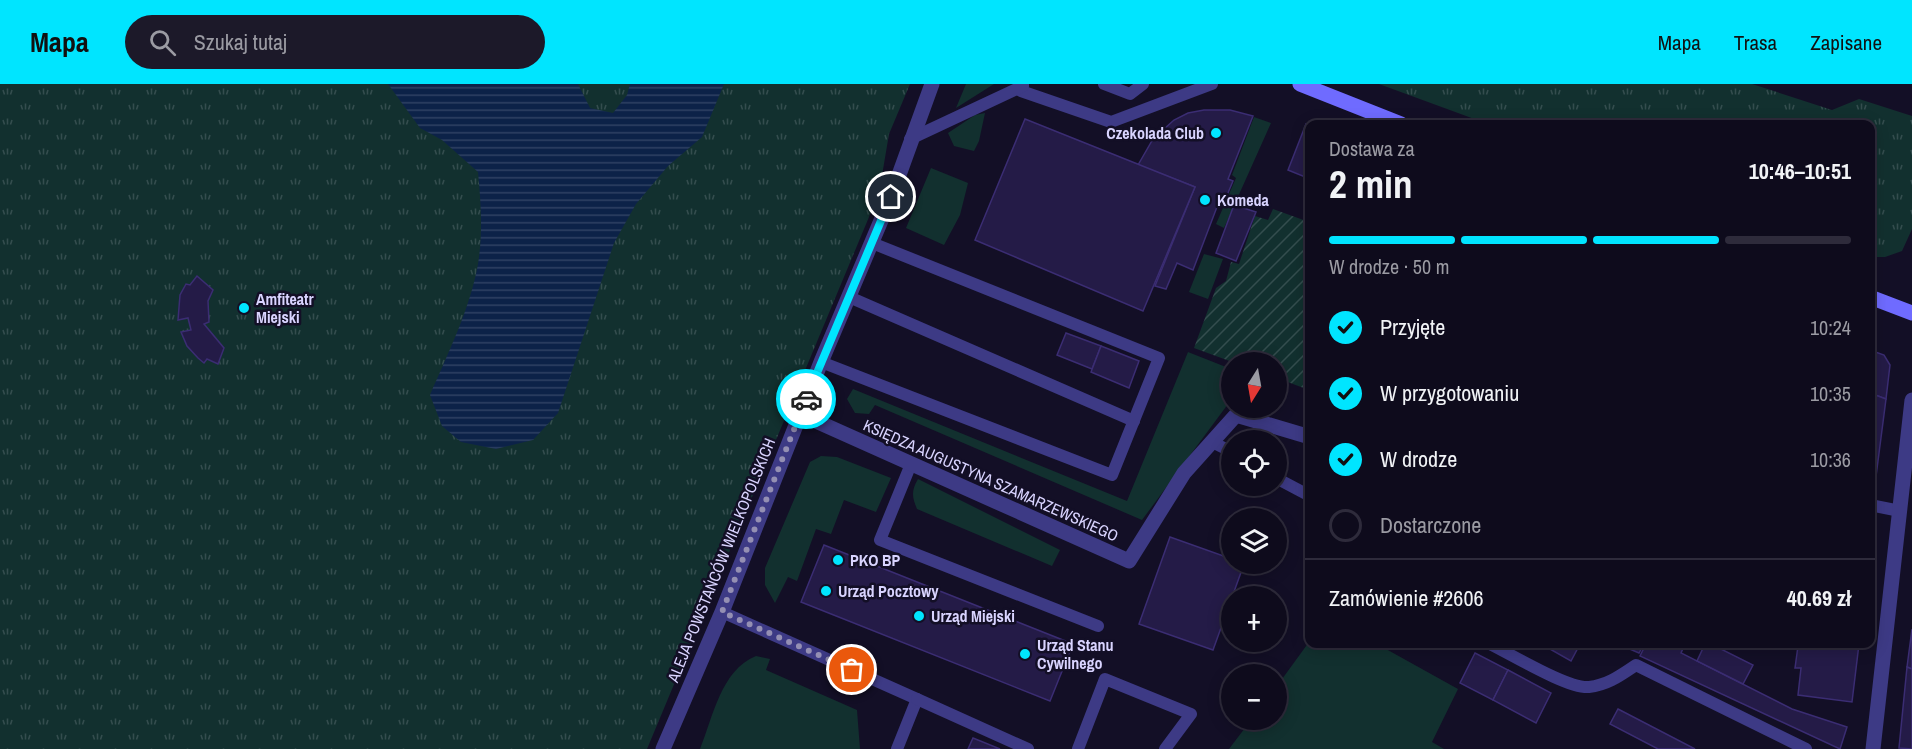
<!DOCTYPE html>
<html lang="pl">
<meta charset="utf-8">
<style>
body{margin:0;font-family:"Archivo Narrow",sans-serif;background:#1c1929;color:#f1f3f6;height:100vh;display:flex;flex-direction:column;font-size:22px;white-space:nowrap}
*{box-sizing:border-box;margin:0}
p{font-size:20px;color:#9b9ba3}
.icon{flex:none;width:33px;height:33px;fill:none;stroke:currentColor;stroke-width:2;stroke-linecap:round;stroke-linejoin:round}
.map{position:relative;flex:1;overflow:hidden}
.panel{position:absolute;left:1305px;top:36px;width:570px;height:528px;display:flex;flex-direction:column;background:#0e0b1c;border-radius:12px;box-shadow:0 3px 15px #0003,0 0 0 2px #2e2b3b}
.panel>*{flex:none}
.needle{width:39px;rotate:191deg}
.controls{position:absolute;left:1221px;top:268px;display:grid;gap:12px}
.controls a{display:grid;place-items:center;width:66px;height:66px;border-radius:50%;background:#0e0b1c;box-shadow:0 3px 15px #0003,0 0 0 2px #2e2b3b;font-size:30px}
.pin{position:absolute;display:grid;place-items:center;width:51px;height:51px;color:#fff;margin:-26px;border:3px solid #fff;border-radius:50%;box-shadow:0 2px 6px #0007}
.courier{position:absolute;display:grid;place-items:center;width:60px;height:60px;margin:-30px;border:4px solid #00e5ff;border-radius:50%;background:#fff;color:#222;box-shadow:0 2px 8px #0007}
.headline em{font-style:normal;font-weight:800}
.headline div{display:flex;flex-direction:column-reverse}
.headline{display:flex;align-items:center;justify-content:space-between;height:102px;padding:0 24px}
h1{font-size:39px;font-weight:800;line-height:45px}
.bar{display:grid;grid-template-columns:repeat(4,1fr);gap:9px 6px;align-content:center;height:72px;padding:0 24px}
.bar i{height:8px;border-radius:4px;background:#2e2b3b}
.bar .selected{background:#00e5ff}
.bar p{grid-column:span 4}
.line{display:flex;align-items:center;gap:15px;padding:0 24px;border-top:2px solid #2e2b3b}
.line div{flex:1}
ol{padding:0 24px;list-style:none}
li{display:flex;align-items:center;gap:18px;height:66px}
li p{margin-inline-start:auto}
li .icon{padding:6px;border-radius:50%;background:#00e5ff;color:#111;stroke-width:4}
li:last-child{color:#9b9ba3}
li i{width:33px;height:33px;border:3px solid #2e2b3b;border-radius:50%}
header{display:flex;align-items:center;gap:36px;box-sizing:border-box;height:84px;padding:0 30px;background:#00e5ff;color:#111}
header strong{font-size:28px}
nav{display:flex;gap:33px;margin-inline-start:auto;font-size:21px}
.search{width:420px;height:54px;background:#1c1929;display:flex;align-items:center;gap:15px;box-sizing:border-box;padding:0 21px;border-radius:33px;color:#9b9ba3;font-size:22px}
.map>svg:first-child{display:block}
</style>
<header>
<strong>Mapa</strong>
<div class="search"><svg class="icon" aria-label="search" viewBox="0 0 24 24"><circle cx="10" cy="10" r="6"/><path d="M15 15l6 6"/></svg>Szukaj tutaj</div>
<nav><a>Mapa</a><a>Trasa</a><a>Zapisane</a></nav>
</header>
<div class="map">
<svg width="1912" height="665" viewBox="0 0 1912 665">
<defs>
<pattern id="park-tufts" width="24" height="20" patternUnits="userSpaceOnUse" patternTransform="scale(1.5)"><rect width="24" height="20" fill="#12302f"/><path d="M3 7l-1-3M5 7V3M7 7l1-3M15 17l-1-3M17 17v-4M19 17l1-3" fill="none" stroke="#344d4e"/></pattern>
<pattern id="garden-furrows" width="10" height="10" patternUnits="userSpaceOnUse" patternTransform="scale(1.5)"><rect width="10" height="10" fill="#12302f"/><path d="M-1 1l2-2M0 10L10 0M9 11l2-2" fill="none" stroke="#344d4e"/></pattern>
<pattern id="water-rules" width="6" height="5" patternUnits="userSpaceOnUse" patternTransform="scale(1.5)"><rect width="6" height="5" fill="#0c2248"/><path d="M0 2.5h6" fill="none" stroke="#2f4163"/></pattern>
</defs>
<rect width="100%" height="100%" fill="#130f26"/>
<g fill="#12302f">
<path d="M966,0H994L956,24Z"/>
<path d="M985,29L979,57L974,67L954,62L948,49L975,31Z"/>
<path d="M1254,33L1271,39L1224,144L1216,140L1236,94L1232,91Z"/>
<path d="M931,84L968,99L960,131L944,161L906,144Z"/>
<path d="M1204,170L1223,175L1208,215L1189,208Z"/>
<path d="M1188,268L1231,285V316L1142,436L875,321L869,330L855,329L847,315L853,305L1127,417Z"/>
<path d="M821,372L837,373L891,394L876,428L844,416L831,450L816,445L797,497L788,493L775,519L765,501V484L810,378Z"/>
<path d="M918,395L1060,466L1052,482L917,425C912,413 911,407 918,395Z"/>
<path d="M1309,558L1377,560L1458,605L1432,658L1444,665H1229L1251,636H1276L1277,602Z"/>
<path d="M756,572L770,575L766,586L857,626L860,665H700C713,633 721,586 756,572Z"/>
</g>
<g fill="url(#park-tufts)">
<path d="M0,0H910L889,50L879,109L647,665H0Z"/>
<path d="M1379,0H1752L1832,26L1859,15L1912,32V145L1902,167L1885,173H1871L1870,40H1488Z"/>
</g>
<path fill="url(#garden-furrows)" d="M1273,125L1309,138V306L1277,294L1276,279H1235L1194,264L1216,204L1226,197L1231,178L1239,180L1255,132L1268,136Z"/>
<path fill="url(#water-rules)" d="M388,0H578L590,24L613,29L627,11L630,0H724L702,53L668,82L636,120L614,159L558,329L533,356L496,365L461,358L442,342L430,311C448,269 470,225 478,180C483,149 481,119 478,88L442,56L420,44Z"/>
<g fill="#241b47" stroke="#3b2d73" stroke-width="1.5">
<path d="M1204,26H1230L1253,32L1228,95L1233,97L1225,116L1220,115L1193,186L1177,179L1166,205L1155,202L1195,103L1138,81L1153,55L1174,36L1188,29Z"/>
<path d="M1025,35L1195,103L1143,227L975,156Z"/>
<path d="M1306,40L1310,41V95L1288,86Z"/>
<path d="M1234,121L1256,128L1236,177L1216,169Z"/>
<path d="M197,192L213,206L208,217L209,238L204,240L224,264L218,280L207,275L204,279L198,274L187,262L181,248L191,246L188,234L178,236L180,211L186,200L190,201Z"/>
<path d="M1066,249L1101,262L1092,285L1057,271Z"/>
<path d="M1101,262L1139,277L1129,304L1091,288Z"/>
<path d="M1870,266L1884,271L1890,281L1886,315L1870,309Z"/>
<path d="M1870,309L1886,315L1875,400L1870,399Z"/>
<path d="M1170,453L1232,475V480H1244L1213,566L1139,540Z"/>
<path d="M824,461L1073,560L1050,617L801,518Z"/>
<path d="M1912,545V585L1907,583Z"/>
<path d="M1541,560H1580L1571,577Z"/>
<path d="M1618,560H1644L1639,569Z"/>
<path d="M1646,560H1685L1681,569L1792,625L1847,643L1840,665L1640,572Z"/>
<path d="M1705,560H1711L1753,581L1743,600L1697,577Z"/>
<path d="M1804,560H1859L1852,618L1798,611L1801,584H1795L1798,562L1804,563Z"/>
<path d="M1475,569L1508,586L1493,616L1460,599Z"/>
<path d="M1907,583L1912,585V665L1899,664Z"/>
<path d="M1508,586L1551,609L1536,639L1493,616Z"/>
<path d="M1618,625L1695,665H1658L1610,640Z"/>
<path d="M973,654L1000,665H968Z"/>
</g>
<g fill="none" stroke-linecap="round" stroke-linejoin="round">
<g stroke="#3d3a85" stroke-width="12">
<path d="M1023,0L1021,7L1111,38L1212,0"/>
<path d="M1104,0L1130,10L1143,0"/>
<path d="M910,55L1023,2"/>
<path d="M849,213L1134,337"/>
<path d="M821,278L1112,391L1159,274L872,159"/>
<path d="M1212,358L1232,368"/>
<path d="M911,380L880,456L1098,542"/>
<path d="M1276,394L1310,412"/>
<path d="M1870,421L1900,427"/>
<path d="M722,528L917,615L897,665"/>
<path d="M1490,560C1511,570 1568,605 1589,603C1608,601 1621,591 1636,581L1806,665"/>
<path d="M917,615L1028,665"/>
<path d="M1078,665L1105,595L1191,630L1165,665"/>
</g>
<g stroke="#3d3a85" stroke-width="15">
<path d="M800,330L1129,477L1184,389L1236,331L1310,353"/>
<path d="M663,665L722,528L821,278L891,113L932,0"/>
<path d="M1873,665L1912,316"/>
</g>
<g stroke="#6f6bff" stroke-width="15">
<path d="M1300,0L1401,40"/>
<path d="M1870,213L1912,229"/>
</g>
</g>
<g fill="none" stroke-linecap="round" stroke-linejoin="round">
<path stroke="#948fb3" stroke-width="6" stroke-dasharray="0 10.8" d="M806,315L722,528L852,586"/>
<path stroke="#00e5ff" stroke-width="8" d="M806,315L891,113"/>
</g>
<g fill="#00e5ff" stroke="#130f26" stroke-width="2">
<circle cx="1216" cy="49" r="6"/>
<circle cx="1205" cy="116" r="6"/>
<circle cx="244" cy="224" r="6"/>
<circle cx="838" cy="476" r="6"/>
<circle cx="826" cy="507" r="6"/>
<circle cx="919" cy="532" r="6"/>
<circle cx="1025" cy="570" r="6"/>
</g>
<g text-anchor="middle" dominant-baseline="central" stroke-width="5" stroke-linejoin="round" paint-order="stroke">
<g font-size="16" font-weight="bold" fill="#d9d4ff" stroke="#130f26" text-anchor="start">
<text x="1204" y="49" text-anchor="end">Czekolada Club</text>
<text x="1217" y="116">Komeda</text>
<text x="256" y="215">Amfiteatr<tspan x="256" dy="18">Miejski</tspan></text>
<text x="850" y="476">PKO BP</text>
<text x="838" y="507">Urząd Pocztowy</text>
<text x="931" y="532">Urząd Miejski</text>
<text x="1037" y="561">Urząd Stanu<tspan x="1037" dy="18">Cywilnego</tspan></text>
</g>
<g font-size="16" fill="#d9d4ff" stroke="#130f26">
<text transform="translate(991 396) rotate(24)">KSIĘDZA AUGUSTYNA SZAMARZEWSKIEGO</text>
<text transform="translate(721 476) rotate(-68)">ALEJA POWSTAŃCÓW WIELKOPOLSKICH</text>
</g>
</g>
</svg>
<div class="controls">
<a><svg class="needle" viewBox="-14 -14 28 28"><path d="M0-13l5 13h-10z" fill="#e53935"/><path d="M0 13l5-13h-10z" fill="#9b9ba3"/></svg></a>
<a><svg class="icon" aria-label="locate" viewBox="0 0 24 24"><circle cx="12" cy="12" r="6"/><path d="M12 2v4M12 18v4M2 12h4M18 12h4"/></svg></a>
<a><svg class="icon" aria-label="layers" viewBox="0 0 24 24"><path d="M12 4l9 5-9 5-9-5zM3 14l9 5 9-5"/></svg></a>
<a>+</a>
<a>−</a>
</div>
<div class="pin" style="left:852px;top:586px;background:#ea580c"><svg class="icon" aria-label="bag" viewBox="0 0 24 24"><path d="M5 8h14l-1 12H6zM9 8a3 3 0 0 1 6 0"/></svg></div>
<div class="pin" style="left:891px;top:113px;background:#1f2937"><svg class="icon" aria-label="home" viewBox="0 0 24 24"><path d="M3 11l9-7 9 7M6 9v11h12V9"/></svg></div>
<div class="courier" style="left:806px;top:315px"><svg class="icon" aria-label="car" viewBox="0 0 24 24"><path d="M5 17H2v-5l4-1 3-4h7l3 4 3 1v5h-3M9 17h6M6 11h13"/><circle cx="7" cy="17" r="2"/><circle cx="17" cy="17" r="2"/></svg></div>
<section class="panel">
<div class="headline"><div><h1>2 min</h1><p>Dostawa za</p></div><em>10:46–10:51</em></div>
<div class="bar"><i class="selected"></i><i class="selected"></i><i class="selected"></i><i></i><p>W drodze · 50 m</p></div>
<ol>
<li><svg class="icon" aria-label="check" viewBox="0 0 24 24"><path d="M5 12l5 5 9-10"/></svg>Przyjęte<p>10:24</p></li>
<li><svg class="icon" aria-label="check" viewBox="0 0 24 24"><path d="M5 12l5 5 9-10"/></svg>W przygotowaniu<p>10:35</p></li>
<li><svg class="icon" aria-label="check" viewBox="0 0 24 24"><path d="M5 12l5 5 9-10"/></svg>W drodze<p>10:36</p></li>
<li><i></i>Dostarczone</li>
</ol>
<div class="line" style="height:78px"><div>Zamówienie #2606</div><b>40.69 zł</b></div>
</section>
</div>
